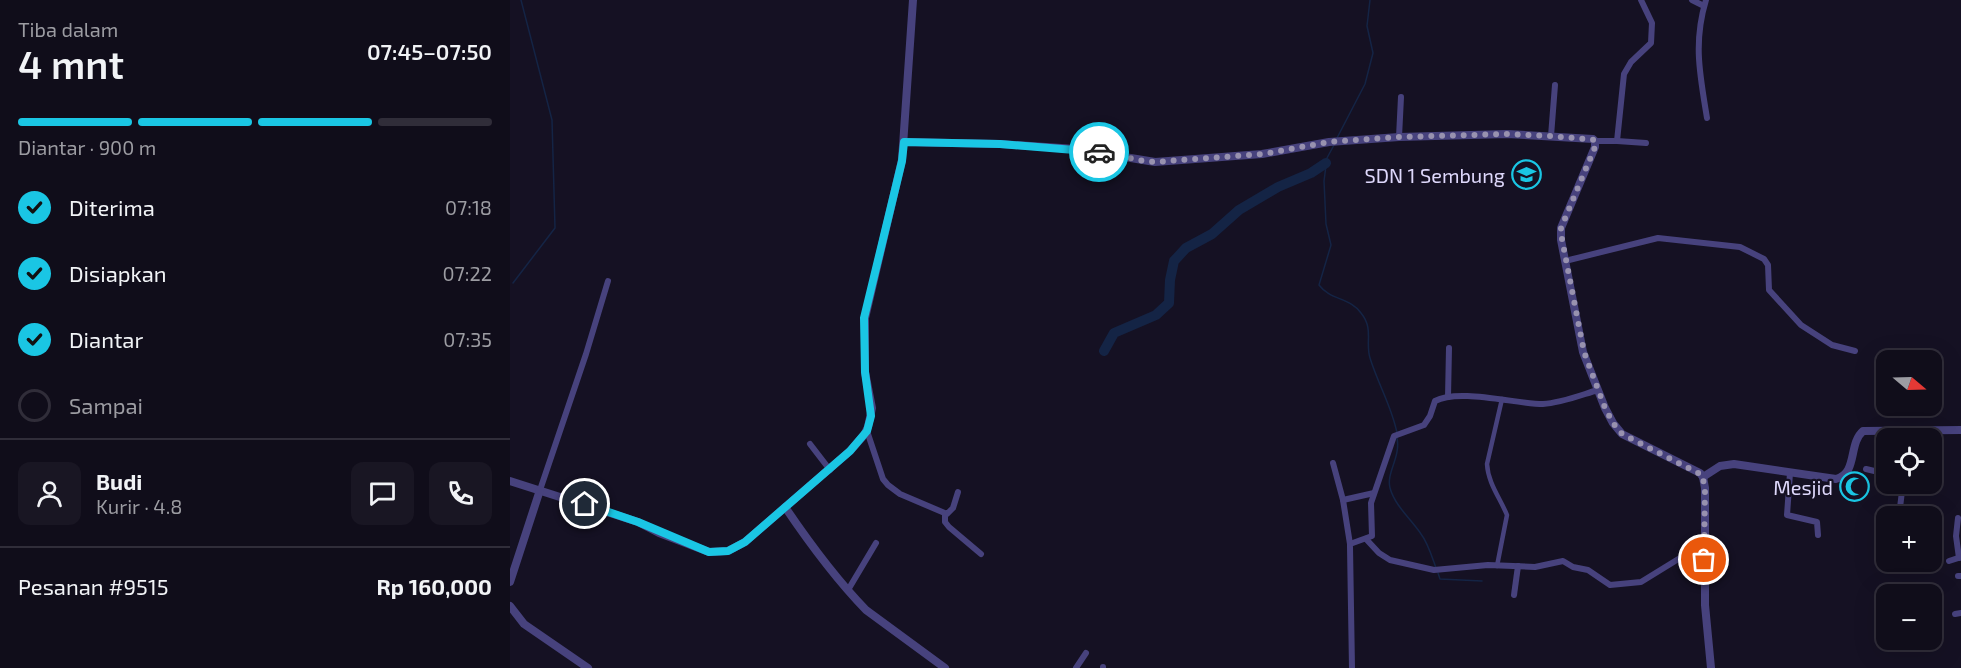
<!DOCTYPE html>
<html lang="id">
<meta charset="utf-8">
<style>
body{margin:0;font-family:"Exo 2",sans-serif;background:#191623;color:#f1f3f6;height:100vh;display:flex;flex-direction:column;font-size:22px;white-space:nowrap}
*{box-sizing:border-box;margin:0}
p{font-size:20px;color:#9c9ca2}
.icon{flex:none;width:33px;height:33px;fill:none;stroke:currentColor;stroke-width:2;stroke-linecap:round;stroke-linejoin:round}
.map{position:relative;flex:1;overflow:hidden}
.sheet{display:flex;flex-direction:column;background:#100d1a;width:510px}
.sheet>*{flex:none}
.needle{width:39px;rotate:109deg}
.tools{position:absolute;left:1366px;top:350px;display:grid;gap:12px}
.tools a{display:grid;place-items:center;width:66px;height:66px;border-radius:12px;background:#100d1a;box-shadow:0 6px 24px #0002,0 0 0 2px #302d39;font-size:30px}
.pin{position:absolute;display:grid;place-items:center;width:51px;height:51px;color:#fff;margin:-26px;border:3px solid #fff;border-radius:50%;box-shadow:0 2px 6px #0007}
.courier{position:absolute;display:grid;place-items:center;width:60px;height:60px;margin:-30px;border:4px solid #1ac6e4;border-radius:50%;background:#fff;color:#222;box-shadow:0 2px 8px #0007}
.overview em{font-style:normal;font-weight:600}
.overview div{display:flex;flex-direction:column-reverse}
.overview{display:flex;align-items:center;justify-content:space-between;height:102px;padding:0 18px}
h1{font-size:39px;font-weight:600;line-height:45px}
.bar{display:grid;grid-template-columns:repeat(4,1fr);gap:9px 6px;align-content:center;height:72px;padding:0 18px}
.bar i{height:8px;border-radius:4px;background:#302d39}
.bar .active{background:#1ac6e4}
.bar p{grid-column:span 4}
.line{display:flex;align-items:center;gap:15px;padding:0 18px;border-top:2px solid #302d39}
.line div{flex:1}
.round{display:grid;place-items:center;flex:none;width:63px;height:63px;border-radius:12px;background:#191623}
ol{padding:0 18px;list-style:none}
li{display:flex;align-items:center;gap:18px;height:66px}
li p{margin-inline-start:auto}
li .icon{padding:6px;border-radius:50%;background:#1ac6e4;color:#111;stroke-width:4}
li:last-child{color:#9c9ca2}
li i{width:33px;height:33px;border:3px solid #302d39;border-radius:50%}
main{display:flex;flex:1;min-height:0}
.map>svg:first-child{display:block}
</style>
<main>
<section class="sheet">
<div class="overview"><div><h1>4 mnt</h1><p>Tiba dalam</p></div><em>07:45–07:50</em></div>
<div class="bar"><i class="active"></i><i class="active"></i><i class="active"></i><i></i><p>Diantar · 900 m</p></div>
<ol>
<li><svg class="icon" aria-label="check" viewBox="0 0 24 24"><path d="M5 12l5 5 9-10"/></svg>Diterima<p>07:18</p></li>
<li><svg class="icon" aria-label="check" viewBox="0 0 24 24"><path d="M5 12l5 5 9-10"/></svg>Disiapkan<p>07:22</p></li>
<li><svg class="icon" aria-label="check" viewBox="0 0 24 24"><path d="M5 12l5 5 9-10"/></svg>Diantar<p>07:35</p></li>
<li><i></i>Sampai</li>
</ol>
<div class="line" style="height:108px"><a class="round"><svg class="icon" aria-label="person" viewBox="0 0 24 24"><circle cx="12" cy="8" r="4"/><path d="M4 21q1-7 8-7t8 7"/></svg></a><div><b>Budi</b><p>Kurir · 4.8</p></div><a class="round"><svg class="icon" aria-label="chat" viewBox="0 0 24 24"><path d="M4 5h16v11H9l-5 4z"/></svg></a><a class="round"><svg class="icon" aria-label="phone" viewBox="0 0 24 24"><path d="M5 4h4l2 5-3 2q2 4 5 5l2-3 5 2v4C11 20 4 13 5 4z"/></svg></a></div>
<div class="line" style="height:78px"><div>Pesanan #9515</div><b>Rp 160,000</b></div>
</section>
<div class="map">
<svg width="1451" height="668" viewBox="0 0 1451 668">
<rect width="100%" height="100%" fill="#151123"/>
<g fill="none" stroke-linecap="round" stroke-linejoin="round">
<g stroke="#142445" stroke-width="1.5">
<path d="M827,138L855,84L863,53L857,26L860,0"/>
<path d="M824,145L817,158L814,181L816,224L821,245L809,285C820,300 841,298 851,313C864,329 855,342 860,358C868,384 882,407 887,433"/>
<path d="M3,283L45,228L42,120L11,0"/>
<path d="M887,438C891,457 876,473 880,488C885,506 901,519 911,534C918,543 922,557 926,568"/>
<path d="M928,573L930,579L972,581"/>
</g>
<path stroke="#142445" stroke-width="10" d="M594,351L604,333L646,315L659,303L660,280L664,261L676,248L702,234L729,210L768,187L801,173L816,163"/>
<path stroke="#47427d" stroke-width="4.5" d="M987,566L997,515C990,498 978,483 977,464L992,399"/>
<g stroke="#47427d" stroke-width="6">
<path d="M1182,0L1194,6"/>
<path d="M1196,0C1183,43 1190,75 1197,118"/>
<path d="M1041,136L1045,85"/>
<path d="M889,137L891,97"/>
<path d="M1085,141H1107L1114,74L1121,62L1141,43L1142,23L1131,0"/>
<path d="M1107,141L1136,143"/>
<path d="M1055,261L1148,238L1230,247L1254,259L1258,265L1259,290L1291,325L1322,345L1345,351"/>
<path d="M938,397L939,348"/>
<path d="M357,431L373,479L378,485L390,494L437,514L443,508L448,492"/>
<path d="M1400,438V431"/>
<path d="M300,444L320,470"/>
<path d="M823,463L833,500L840,544"/>
<path d="M1356,469L1377,474"/>
<path d="M1280,473L1277,515L1307,522L1308,535"/>
<path d="M30,490L76,354L98,281"/>
<path d="M833,500L864,493"/>
<path d="M435,514V522L439,527L471,554"/>
<path d="M1389,516L1393,483"/>
<path d="M1448,518L1446,536L1449,558"/>
<path d="M856,539L869,553L880,560L924,570L978,565L1025,567L1053,561L1063,567L1078,570L1100,585L1131,582L1170,558L1194,560"/>
<path d="M1439,561L1451,557"/>
<path d="M1382,568L1383,561"/>
<path d="M1448,576H1451"/>
<path d="M338,590L366,543"/>
<path d="M1004,595L1008,566"/>
<path d="M1445,614L1451,613"/>
<path d="M566,668L576,653"/>
<path d="M593,668V667"/>
<path d="M842,668L840,547V544L862,536L861,503L884,436L914,425L920,416L925,401C949,388 1005,404 1033,404C1051,403 1071,395 1088,390"/>
</g>
<g stroke="#47427d" stroke-width="8">
<path d="M394,142L490,144L566,149L645,162L752,154L819,142L889,137L997,134L1083,139L1085,141V147L1051,228V240L1073,352L1095,408L1103,423L1112,434L1190,473L1193,477L1210,466L1224,464L1326,479C1348,473 1338,444 1353,431L1451,430"/>
<path d="M1193,477L1195,488V605L1201,668"/>
<path d="M0,481L128,522L149,533L199,552L218,551L235,542L340,451L354,435L358,427L362,408L355,372V318L392,160L403,0"/>
<path d="M275,507C300,544 325,578 356,610L435,668"/>
<path d="M0,582L30,490"/>
<path d="M0,606L14,624L78,668"/>
</g>
</g>
<g fill="none" stroke-linecap="round" stroke-linejoin="round">
<path stroke="#9892af" stroke-width="6" stroke-dasharray="0 10.8" d="M589,152L634,161L645,162L753,154L819,142L889,137L997,134L1041,136L1085,140V147L1051,228V234L1074,352L1095,408L1103,423L1112,434L1192,475L1195,488L1194,560"/>
<path stroke="#1ac6e4" stroke-width="8" d="M75,504L128,522L199,552L218,551L235,542L340,451L357,431L361,416L355,372L354,318L392,161L394,142L490,144L589,152"/>
</g>
<defs>
<symbol id="school-ring" viewBox="-11 -11 22 22"><circle r="9.5" fill="#151123" stroke="#1ac6e4" stroke-width="1.5"/><path d="M0-5L7-2L0 1L-7-2ZM-4 1L0 2.5L4 1V4Q0 6-4 4Z" fill="#1ac6e4"/></symbol>
<symbol id="mosque-ring" viewBox="-11 -11 22 22"><circle r="9.5" fill="#151123" stroke="#1ac6e4" stroke-width="1.5"/><path d="M3.5-4.9A6 6 0 1 0 3.5 4.9A5 5 0 1 1 3.5-4.9Z" fill="#1ac6e4"/></symbol>
</defs>
<g fill-rule="evenodd">
<use href="#school-ring" x="1000" y="158" width="33" height="33"/>
<use href="#mosque-ring" x="1328" y="470" width="33" height="33"/>
</g>
<g text-anchor="middle" dominant-baseline="central" stroke-width="4.5" stroke-linejoin="round" paint-order="stroke">
<g font-size="20" fill="#ded8fb" stroke="#151123" text-anchor="end">
<text x="995" y="175">SDN 1 Sembung</text>
<text x="1323" y="487">Mesjid</text>
</g>
</g>
</svg>
<div class="tools">
<a><svg class="needle" viewBox="-14 -14 28 28"><path d="M0-13l5 13h-10z" fill="#e53935"/><path d="M0 13l5-13h-10z" fill="#9c9ca2"/></svg></a>
<a><svg class="icon" aria-label="locate" viewBox="0 0 24 24"><circle cx="12" cy="12" r="6"/><path d="M12 2v4M12 18v4M2 12h4M18 12h4"/></svg></a>
<a>+</a>
<a>−</a>
</div>
<div class="pin" style="left:1194px;top:560px;background:#ea580c"><svg class="icon" aria-label="bag" viewBox="0 0 24 24"><path d="M5 8h14l-1 12H6zM9 8a3 3 0 0 1 6 0"/></svg></div>
<div class="pin" style="left:75px;top:504px;background:#1f2937"><svg class="icon" aria-label="home" viewBox="0 0 24 24"><path d="M3 11l9-7 9 7M6 9v11h12V9"/></svg></div>
<div class="courier" style="left:589px;top:152px"><svg class="icon" aria-label="car" viewBox="0 0 24 24"><path d="M5 17H2v-5l4-1 3-4h7l3 4 3 1v5h-3M9 17h6M6 11h13"/><circle cx="7" cy="17" r="2"/><circle cx="17" cy="17" r="2"/></svg></div>
</div>
</main>
